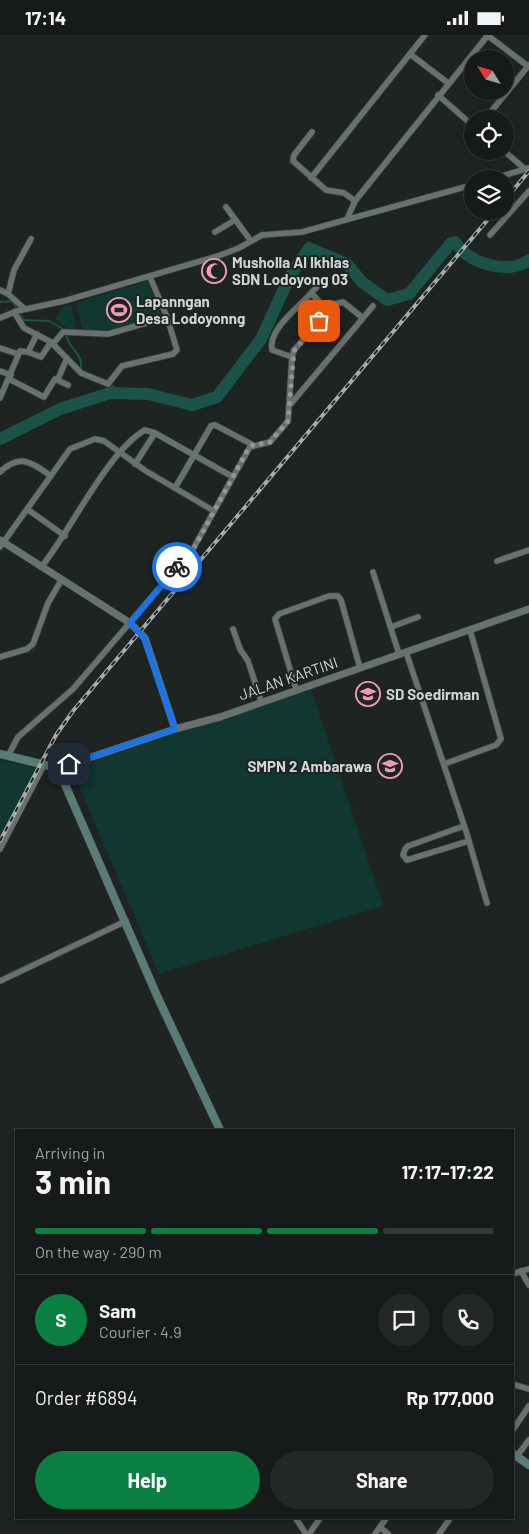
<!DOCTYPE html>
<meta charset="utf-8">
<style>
body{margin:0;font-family:Barlow,sans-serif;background:#232827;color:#f1f3f6;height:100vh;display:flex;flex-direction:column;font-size:19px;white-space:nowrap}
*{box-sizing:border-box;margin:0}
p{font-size:16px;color:#9ea1a2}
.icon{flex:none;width:28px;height:28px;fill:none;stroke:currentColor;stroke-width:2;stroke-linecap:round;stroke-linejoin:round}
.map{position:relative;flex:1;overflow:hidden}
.side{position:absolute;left:15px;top:1094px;width:499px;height:390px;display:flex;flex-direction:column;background:#161b1a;border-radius:0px;box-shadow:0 2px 8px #0003,0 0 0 1px #353939}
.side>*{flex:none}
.needle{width:32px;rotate:307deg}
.tools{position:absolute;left:464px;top:15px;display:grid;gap:10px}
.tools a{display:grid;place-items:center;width:50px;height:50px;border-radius:50%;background:#161b1a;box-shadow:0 2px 8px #0003,0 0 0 1px #353939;font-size:25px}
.pin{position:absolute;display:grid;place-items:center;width:42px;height:42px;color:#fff;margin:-21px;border-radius:10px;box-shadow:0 2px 8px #0006}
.courier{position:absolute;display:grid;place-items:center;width:50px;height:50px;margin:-25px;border:4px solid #1a73e8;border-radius:50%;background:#fff;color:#222;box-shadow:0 1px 6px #0007}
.head em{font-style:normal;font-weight:700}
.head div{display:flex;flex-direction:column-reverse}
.head{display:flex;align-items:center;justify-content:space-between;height:85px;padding:0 20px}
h1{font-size:32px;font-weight:700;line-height:38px}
.bar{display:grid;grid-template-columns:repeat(4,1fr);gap:8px 5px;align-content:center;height:60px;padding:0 20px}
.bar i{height:6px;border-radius:4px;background:#353939}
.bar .active{background:#0b8043}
.bar p{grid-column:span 4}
.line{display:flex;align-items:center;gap:12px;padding:0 20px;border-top:1px solid #353939}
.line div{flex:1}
.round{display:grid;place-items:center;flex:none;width:52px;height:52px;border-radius:26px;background:#232827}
.button{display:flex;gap:10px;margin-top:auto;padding:10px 20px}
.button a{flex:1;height:58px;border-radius:30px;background:#0b8043;color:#fff;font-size:20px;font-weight:700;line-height:58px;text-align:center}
.button a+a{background:#232827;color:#f1f3f6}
.status{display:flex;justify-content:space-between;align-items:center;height:35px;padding:0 25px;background:#161b1a;direction:ltr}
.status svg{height:14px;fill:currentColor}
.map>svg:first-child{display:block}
</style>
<div class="status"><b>17:14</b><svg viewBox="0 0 49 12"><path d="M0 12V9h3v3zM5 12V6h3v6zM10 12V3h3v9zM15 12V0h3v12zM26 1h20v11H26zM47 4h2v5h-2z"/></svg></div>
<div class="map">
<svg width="529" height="1499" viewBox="0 0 529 1499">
<rect width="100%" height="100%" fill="#1d2422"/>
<g fill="#103730">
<path d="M147,246L163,281L101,297L83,296L76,268Z"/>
<path d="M71,269L77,295L67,293L55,284L63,271Z"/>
<path d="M310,651L383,871L159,939L71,732Z"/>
<path d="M0,725L39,734L0,809Z"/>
</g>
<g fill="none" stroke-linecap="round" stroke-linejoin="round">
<g stroke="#1b5249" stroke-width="2">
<path d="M0,267L12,266L24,285L49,286L65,295"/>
<path d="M66,299C68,311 76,314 80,324C82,329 80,332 82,336"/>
<path d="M109,348L120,358"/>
</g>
<path stroke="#1b5249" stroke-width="12" d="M0,404L60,374L110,358L148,359L192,370L217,362L261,304L290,241L309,213L347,229L362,247L387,265L409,259L451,208L455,207C458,211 462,216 466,219C482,231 512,238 529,225"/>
<defs>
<g id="minor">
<path d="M487,0L529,32"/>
<path d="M410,19L448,48"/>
<path d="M438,60L472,90"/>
<path d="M485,84L529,30"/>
<path d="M312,97L294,120L293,126L326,155L344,158L355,166L347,184"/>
<path d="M504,116L525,134"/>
<path d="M311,143L425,0"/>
<path d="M492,144L529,133"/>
<path d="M355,166L488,0"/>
<path d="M226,172L251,206"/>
<path d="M215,197L235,185"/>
<path d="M490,200L529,156"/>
<path d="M0,255L8,259L25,274"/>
<path d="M8,259L14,235L31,204"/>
<path d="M312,259L328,276"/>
<path d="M14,277L24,293L51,307L81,338L108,349L122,331L173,319L177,315L167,282L150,242"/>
<path d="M0,283L17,276L64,266L218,221L239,213L262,200L302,197L472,150"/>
<path d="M363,283L373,271"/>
<path d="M53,309L63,297L108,299L167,282"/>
<path d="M0,313L18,319"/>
<path d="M28,317L41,322L51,307"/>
<path d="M292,322L272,315C267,292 307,267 318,250"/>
<path d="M0,336L11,340"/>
<path d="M9,344L44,362L55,344L68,350"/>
<path d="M58,344L67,323"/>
<path d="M0,363L20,316L28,317L37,299"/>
<path d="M0,437C20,418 31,427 51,441"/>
<path d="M233,442L250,412L270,407L288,386L292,322L294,315L335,269L343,267L363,283L289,371"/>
<path d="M175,453L211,391L215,390L253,410"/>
<path d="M27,474L65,501"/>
<path d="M0,512L70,414L95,404L104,406L146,436L214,476"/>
<path d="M497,526L529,515"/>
<path d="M42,531C71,495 108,416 145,395L155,398"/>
<path d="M373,537L399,619"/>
<path d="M391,592L418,582"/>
<path d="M233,594L240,614L248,626L261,666"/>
<path d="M406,617L466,796L487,868"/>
<path d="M0,622L27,614L33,609L48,568L62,544"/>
<path d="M296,654L275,584L279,579L329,561H338L341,565L360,633"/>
<path d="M8,721L18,702L73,654L193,514L233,442L155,398L135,429"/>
<path d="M444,729L496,710L501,704L470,595"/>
<path d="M464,791L408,811L405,814L403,820L407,825L469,806"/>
<path d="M0,814L44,730"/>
<path d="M0,946L126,886"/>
<path d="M521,1236L529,1250"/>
<path d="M512,1239L529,1234"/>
<path d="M512,1349L529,1354"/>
<path d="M512,1396L529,1371"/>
<path d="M517,1421L529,1405"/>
<path d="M295,1482L306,1499"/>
<path d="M380,1492L388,1499"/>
<path d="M309,1499L321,1482"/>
<path d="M375,1499L387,1482"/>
<path d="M439,1499L451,1482"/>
</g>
<g id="tertiary">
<path d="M0,505L130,588L145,603L175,694"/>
<path d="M56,734L175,694L220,682L529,574"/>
</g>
<g id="secondary">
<path d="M0,719L49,731L60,738L158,963L220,1095"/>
<path d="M512,1418L529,1430"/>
</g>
</defs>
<use href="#minor" stroke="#3b4140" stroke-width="7"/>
<use href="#tertiary" stroke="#3b4140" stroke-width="8"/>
<use href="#secondary" stroke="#3b4140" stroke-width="9"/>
<use href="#minor" stroke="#69716f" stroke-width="5.5"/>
<use href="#tertiary" stroke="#69716f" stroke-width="7"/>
<use href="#secondary" stroke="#5a7c76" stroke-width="8"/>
<defs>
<g id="rail">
<path d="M505,165L529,136"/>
<path d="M0,806L56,700L73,676L495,176"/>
</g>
</defs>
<use href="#rail" stroke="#a8adac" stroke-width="4"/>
<use href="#rail" stroke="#1d2422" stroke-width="2" stroke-dasharray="5.5" stroke-linecap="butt"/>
</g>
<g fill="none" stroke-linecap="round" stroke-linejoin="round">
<path stroke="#919796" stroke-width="5" stroke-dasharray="0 9" d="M177,532L195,511L248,414L253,410L270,407L288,386L294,316L319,286"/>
<path stroke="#1a73e8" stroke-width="6" d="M69,729L175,694L144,603L130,588L177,532"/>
</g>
<defs>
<symbol id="mosque-ring" viewBox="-11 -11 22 22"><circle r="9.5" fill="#1d2422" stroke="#f09ab5" stroke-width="1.5"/><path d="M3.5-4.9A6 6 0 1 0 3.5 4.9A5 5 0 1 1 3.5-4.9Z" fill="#f09ab5"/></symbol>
<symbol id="stadium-ring" viewBox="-11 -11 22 22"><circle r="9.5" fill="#1d2422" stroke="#f09ab5" stroke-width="1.5"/><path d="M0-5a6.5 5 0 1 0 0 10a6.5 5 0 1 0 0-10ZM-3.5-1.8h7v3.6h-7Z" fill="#f09ab5"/></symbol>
<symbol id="school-ring" viewBox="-11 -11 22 22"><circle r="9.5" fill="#1d2422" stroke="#f09ab5" stroke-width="1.5"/><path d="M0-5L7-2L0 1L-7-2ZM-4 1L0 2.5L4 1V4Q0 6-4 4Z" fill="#f09ab5"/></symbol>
</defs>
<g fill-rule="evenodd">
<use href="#mosque-ring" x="200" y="222" width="28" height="28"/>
<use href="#stadium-ring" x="105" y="261" width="28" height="28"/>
<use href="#school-ring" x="354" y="645" width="28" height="28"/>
<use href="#school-ring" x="376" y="717" width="28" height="28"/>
</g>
<g text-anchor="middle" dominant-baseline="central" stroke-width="4" stroke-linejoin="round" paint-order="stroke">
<g font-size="15" font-weight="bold" fill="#d0d5d4" stroke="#1d2422" text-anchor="start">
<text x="232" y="227">Musholla Al Ikhlas<tspan x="232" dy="17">SDN Lodoyong 03</tspan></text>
<text x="136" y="266">Lapanngan<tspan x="136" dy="17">Desa Lodoyonng</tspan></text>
<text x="386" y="659">SD Soedirman</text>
<text x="372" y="731" text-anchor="end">SMPN 2 Ambarawa</text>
</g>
<g font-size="15" fill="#d0d5d4" stroke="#1d2422">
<text transform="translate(288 643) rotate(-19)">JALAN KARTINI</text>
</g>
</g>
</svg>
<div class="tools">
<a><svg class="needle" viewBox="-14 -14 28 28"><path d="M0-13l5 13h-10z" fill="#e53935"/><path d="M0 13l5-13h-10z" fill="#9ea1a2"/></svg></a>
<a><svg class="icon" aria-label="locate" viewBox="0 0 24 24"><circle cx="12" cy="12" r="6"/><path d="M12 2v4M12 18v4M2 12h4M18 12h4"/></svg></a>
<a><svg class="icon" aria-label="layers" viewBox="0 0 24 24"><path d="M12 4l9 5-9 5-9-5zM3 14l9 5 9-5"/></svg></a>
</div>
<div class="pin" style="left:319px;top:286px;background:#ea580c"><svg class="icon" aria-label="bag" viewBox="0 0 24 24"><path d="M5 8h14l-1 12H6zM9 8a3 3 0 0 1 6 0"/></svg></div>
<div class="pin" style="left:69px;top:729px;background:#1f2937"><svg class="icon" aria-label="home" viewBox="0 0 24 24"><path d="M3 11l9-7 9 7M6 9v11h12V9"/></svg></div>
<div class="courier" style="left:177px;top:532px"><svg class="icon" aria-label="bike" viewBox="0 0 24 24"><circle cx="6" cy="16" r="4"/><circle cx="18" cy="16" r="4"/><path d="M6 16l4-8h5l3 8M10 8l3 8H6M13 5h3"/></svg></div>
<section class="side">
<div class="head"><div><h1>3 min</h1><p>Arriving in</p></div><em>17:17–17:22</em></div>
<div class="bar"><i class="active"></i><i class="active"></i><i class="active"></i><i></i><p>On the way · 290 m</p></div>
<div class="line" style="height:90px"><b class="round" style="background:#0b8043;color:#fff">S</b><div><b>Sam</b><p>Courier · 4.9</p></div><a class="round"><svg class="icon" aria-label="chat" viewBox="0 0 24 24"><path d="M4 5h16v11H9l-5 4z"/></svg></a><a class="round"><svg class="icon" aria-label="phone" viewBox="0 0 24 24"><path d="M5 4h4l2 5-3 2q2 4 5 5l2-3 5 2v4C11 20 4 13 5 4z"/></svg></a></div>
<div class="line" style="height:65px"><div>Order #6894</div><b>Rp 177,000</b></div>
<div class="button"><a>Help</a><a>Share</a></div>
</section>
</div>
